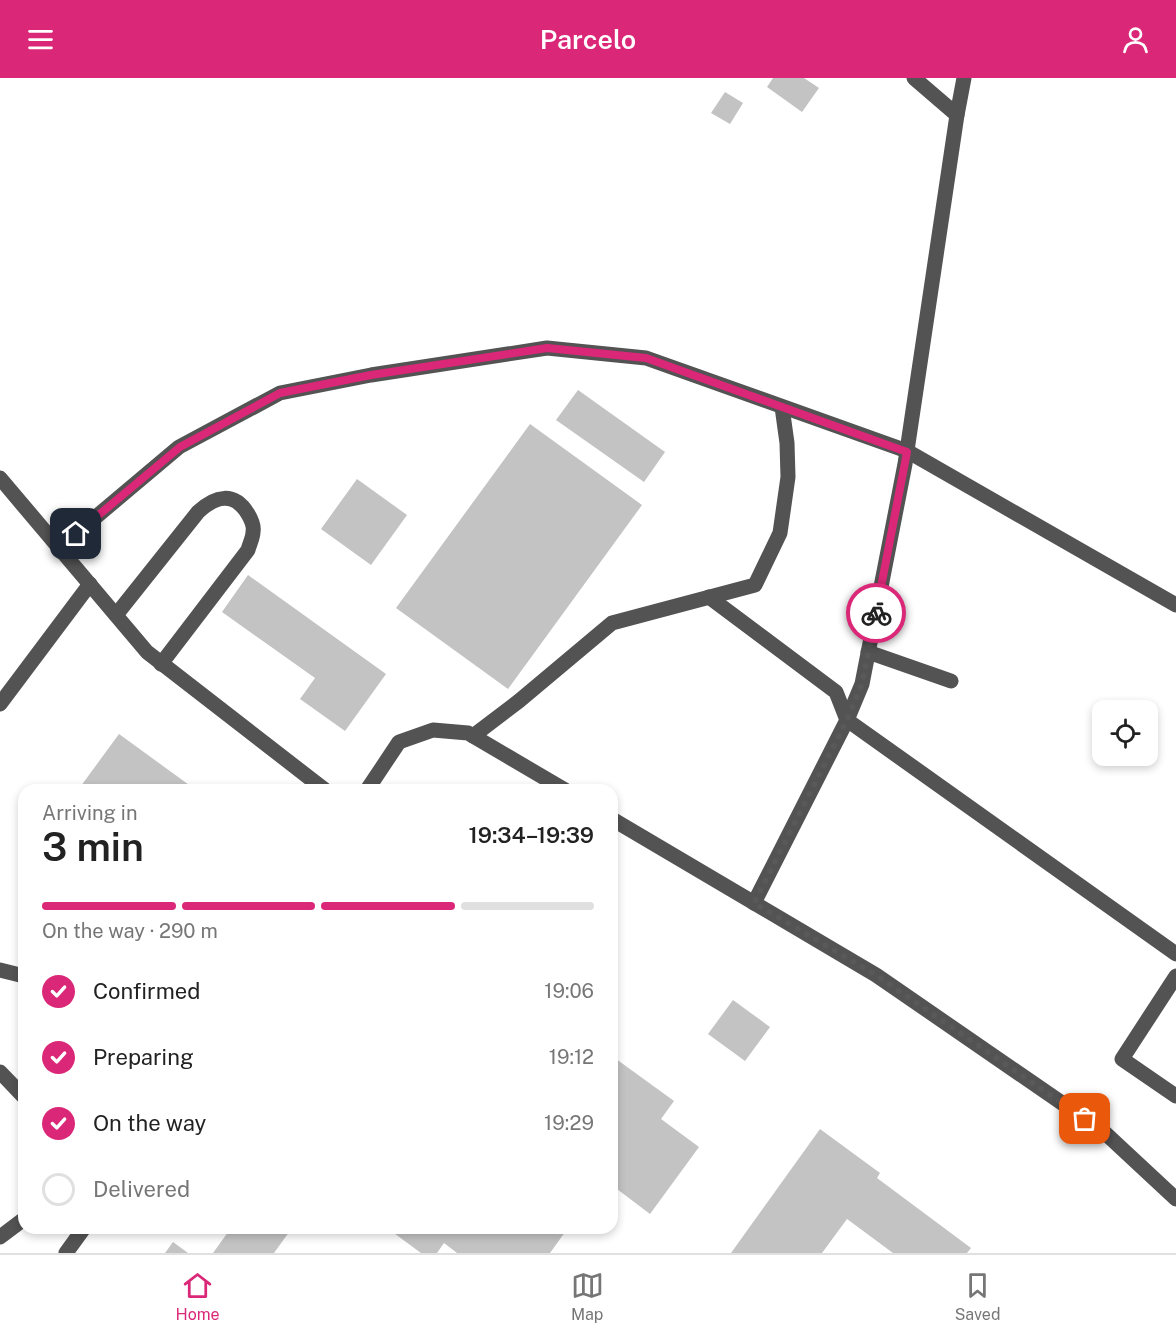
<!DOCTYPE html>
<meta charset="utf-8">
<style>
body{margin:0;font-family:"Public Sans",sans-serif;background:#f6f6f6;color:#222;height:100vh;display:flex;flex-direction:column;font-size:22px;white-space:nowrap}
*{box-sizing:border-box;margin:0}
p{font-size:20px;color:#767676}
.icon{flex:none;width:33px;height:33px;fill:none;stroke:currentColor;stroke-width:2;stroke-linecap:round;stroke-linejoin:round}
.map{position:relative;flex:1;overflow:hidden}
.details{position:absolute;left:18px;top:706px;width:600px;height:450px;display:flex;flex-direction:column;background:#fff;border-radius:18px;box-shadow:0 3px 9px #0003}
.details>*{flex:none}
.fabs{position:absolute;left:1092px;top:622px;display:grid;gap:12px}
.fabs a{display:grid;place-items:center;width:66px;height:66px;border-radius:12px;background:#fff;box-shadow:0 3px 9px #0003;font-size:30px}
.pin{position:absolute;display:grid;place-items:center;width:51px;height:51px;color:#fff;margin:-26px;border-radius:12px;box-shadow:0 3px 9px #0006}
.courier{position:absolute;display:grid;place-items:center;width:60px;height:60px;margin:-30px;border:4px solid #db2777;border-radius:50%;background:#fff;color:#222;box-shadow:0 2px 8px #0007}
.head em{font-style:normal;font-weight:600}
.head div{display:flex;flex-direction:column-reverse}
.head{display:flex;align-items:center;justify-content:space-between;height:102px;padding:0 24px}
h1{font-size:39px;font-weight:600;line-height:45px}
.bar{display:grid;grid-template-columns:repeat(4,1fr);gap:9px 6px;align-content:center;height:72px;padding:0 24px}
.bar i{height:8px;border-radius:4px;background:#e0e0e0}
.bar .selected{background:#db2777}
.bar p{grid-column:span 4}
ol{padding:0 24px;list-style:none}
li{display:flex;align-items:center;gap:18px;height:66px}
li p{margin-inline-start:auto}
li .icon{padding:6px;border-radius:50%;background:#db2777;color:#fff;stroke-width:4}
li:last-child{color:#767676}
li i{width:33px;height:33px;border:3px solid #e0e0e0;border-radius:50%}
header{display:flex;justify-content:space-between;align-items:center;height:78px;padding:0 24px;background:#db2777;color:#fff;font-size:27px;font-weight:600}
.dock{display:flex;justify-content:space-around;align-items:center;height:84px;border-top:2px solid #e0e0e0;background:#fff;font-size:16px;color:#767676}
.dock a{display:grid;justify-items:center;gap:3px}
.dock .selected{color:#db2777}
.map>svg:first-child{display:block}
</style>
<header><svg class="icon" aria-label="menu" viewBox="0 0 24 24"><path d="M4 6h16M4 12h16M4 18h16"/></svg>Parcelo<svg class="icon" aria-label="person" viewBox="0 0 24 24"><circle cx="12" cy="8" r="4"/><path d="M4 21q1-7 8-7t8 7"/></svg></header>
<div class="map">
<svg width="1176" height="1175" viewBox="0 0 1176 1175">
<rect width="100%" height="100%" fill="#fff"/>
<g fill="#c3c3c3">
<path d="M773,0H804L819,10L802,34L767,9Z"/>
<path d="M725,14L743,25L730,46L711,35Z"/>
<path d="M578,312L665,374L644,404L556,342Z"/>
<path d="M530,346L642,427L508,611L396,530Z"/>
<path d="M357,401L407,437L371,487L321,451Z"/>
<path d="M248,497L386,596L345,653L300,621L315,600L222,534Z"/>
<path d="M119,656L196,712H78Z"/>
<path d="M733,922L770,949L745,983L708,956Z"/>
<path d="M612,978L674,1023L661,1041L699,1069L650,1136L617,1111L612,1118Z"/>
<path d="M820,1051L880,1095L877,1100L971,1170L967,1175H893L847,1141L822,1175H731Z"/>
<path d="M231,1150H292L274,1175H213Z"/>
<path d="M387,1150H568L550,1175H457L444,1165L437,1175H421Z"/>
<path d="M173,1164L188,1175H165Z"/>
</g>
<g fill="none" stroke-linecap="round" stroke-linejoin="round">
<g stroke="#535353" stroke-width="15">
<path d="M914,0L957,37"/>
<path d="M0,400L147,574L325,712"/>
<path d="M59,470L179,369L280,315L371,297L547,270L646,280L907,373L1176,527"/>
<path d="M709,519L836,614L847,642L1176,876"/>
<path d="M116,537L198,434C215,418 234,413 248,436C251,441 254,449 253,454C253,460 249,467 248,472L161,586"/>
<path d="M868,574L951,603"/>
<path d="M0,626L90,506"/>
<path d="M473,658L519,623L612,545L755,507L780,455L788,399L787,365L782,329"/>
<path d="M367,712L399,664L433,652L468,655L565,712"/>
<path d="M612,741L876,897L1104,1054L1176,1121"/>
<path d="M754,825L847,642L862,606L905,386L957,37L964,0"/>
<path d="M0,892L24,898"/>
<path d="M1176,898L1122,981L1176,1018"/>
<path d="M0,994L24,1019"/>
<path d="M0,1159L24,1141"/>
<path d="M66,1175L84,1150"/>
</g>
</g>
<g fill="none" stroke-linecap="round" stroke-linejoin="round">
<path stroke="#595959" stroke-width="6" stroke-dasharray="0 10.8" d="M876,535L862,606L847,642L754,825L876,897L1085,1041"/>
<path stroke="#db2777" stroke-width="8" d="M76,456L180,369L280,315L371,297L547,270L646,280L907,374L876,535"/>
</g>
</svg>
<div class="fabs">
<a><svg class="icon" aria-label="locate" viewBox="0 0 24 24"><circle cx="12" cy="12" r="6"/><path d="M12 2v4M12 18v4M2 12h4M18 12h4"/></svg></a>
</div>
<div class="pin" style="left:1085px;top:1041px;background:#ea580c"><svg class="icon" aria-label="bag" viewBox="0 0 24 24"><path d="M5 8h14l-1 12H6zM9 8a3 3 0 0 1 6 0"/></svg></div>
<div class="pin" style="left:76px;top:456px;background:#1f2937"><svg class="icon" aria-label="home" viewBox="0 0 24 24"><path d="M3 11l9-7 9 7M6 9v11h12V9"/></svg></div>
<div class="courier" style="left:876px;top:535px"><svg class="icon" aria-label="bike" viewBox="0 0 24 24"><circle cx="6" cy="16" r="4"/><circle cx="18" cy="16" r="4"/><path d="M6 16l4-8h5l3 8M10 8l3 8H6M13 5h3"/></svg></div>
<section class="details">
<div class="head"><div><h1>3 min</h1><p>Arriving in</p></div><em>19:34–19:39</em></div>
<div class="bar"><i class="selected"></i><i class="selected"></i><i class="selected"></i><i></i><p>On the way · 290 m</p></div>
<ol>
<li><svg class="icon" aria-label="check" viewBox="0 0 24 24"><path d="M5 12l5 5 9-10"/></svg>Confirmed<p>19:06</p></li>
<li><svg class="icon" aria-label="check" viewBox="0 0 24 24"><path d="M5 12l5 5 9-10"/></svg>Preparing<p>19:12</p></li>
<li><svg class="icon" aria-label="check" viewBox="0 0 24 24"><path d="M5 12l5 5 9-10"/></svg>On the way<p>19:29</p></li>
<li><i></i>Delivered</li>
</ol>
</section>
</div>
<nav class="dock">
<a class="selected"><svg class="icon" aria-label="home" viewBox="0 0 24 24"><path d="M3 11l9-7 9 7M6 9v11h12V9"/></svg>Home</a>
<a><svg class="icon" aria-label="map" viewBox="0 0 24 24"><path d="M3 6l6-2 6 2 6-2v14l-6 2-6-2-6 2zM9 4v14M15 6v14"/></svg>Map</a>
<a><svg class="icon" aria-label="saved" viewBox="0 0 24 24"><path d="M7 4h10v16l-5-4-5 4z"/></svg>Saved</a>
</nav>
